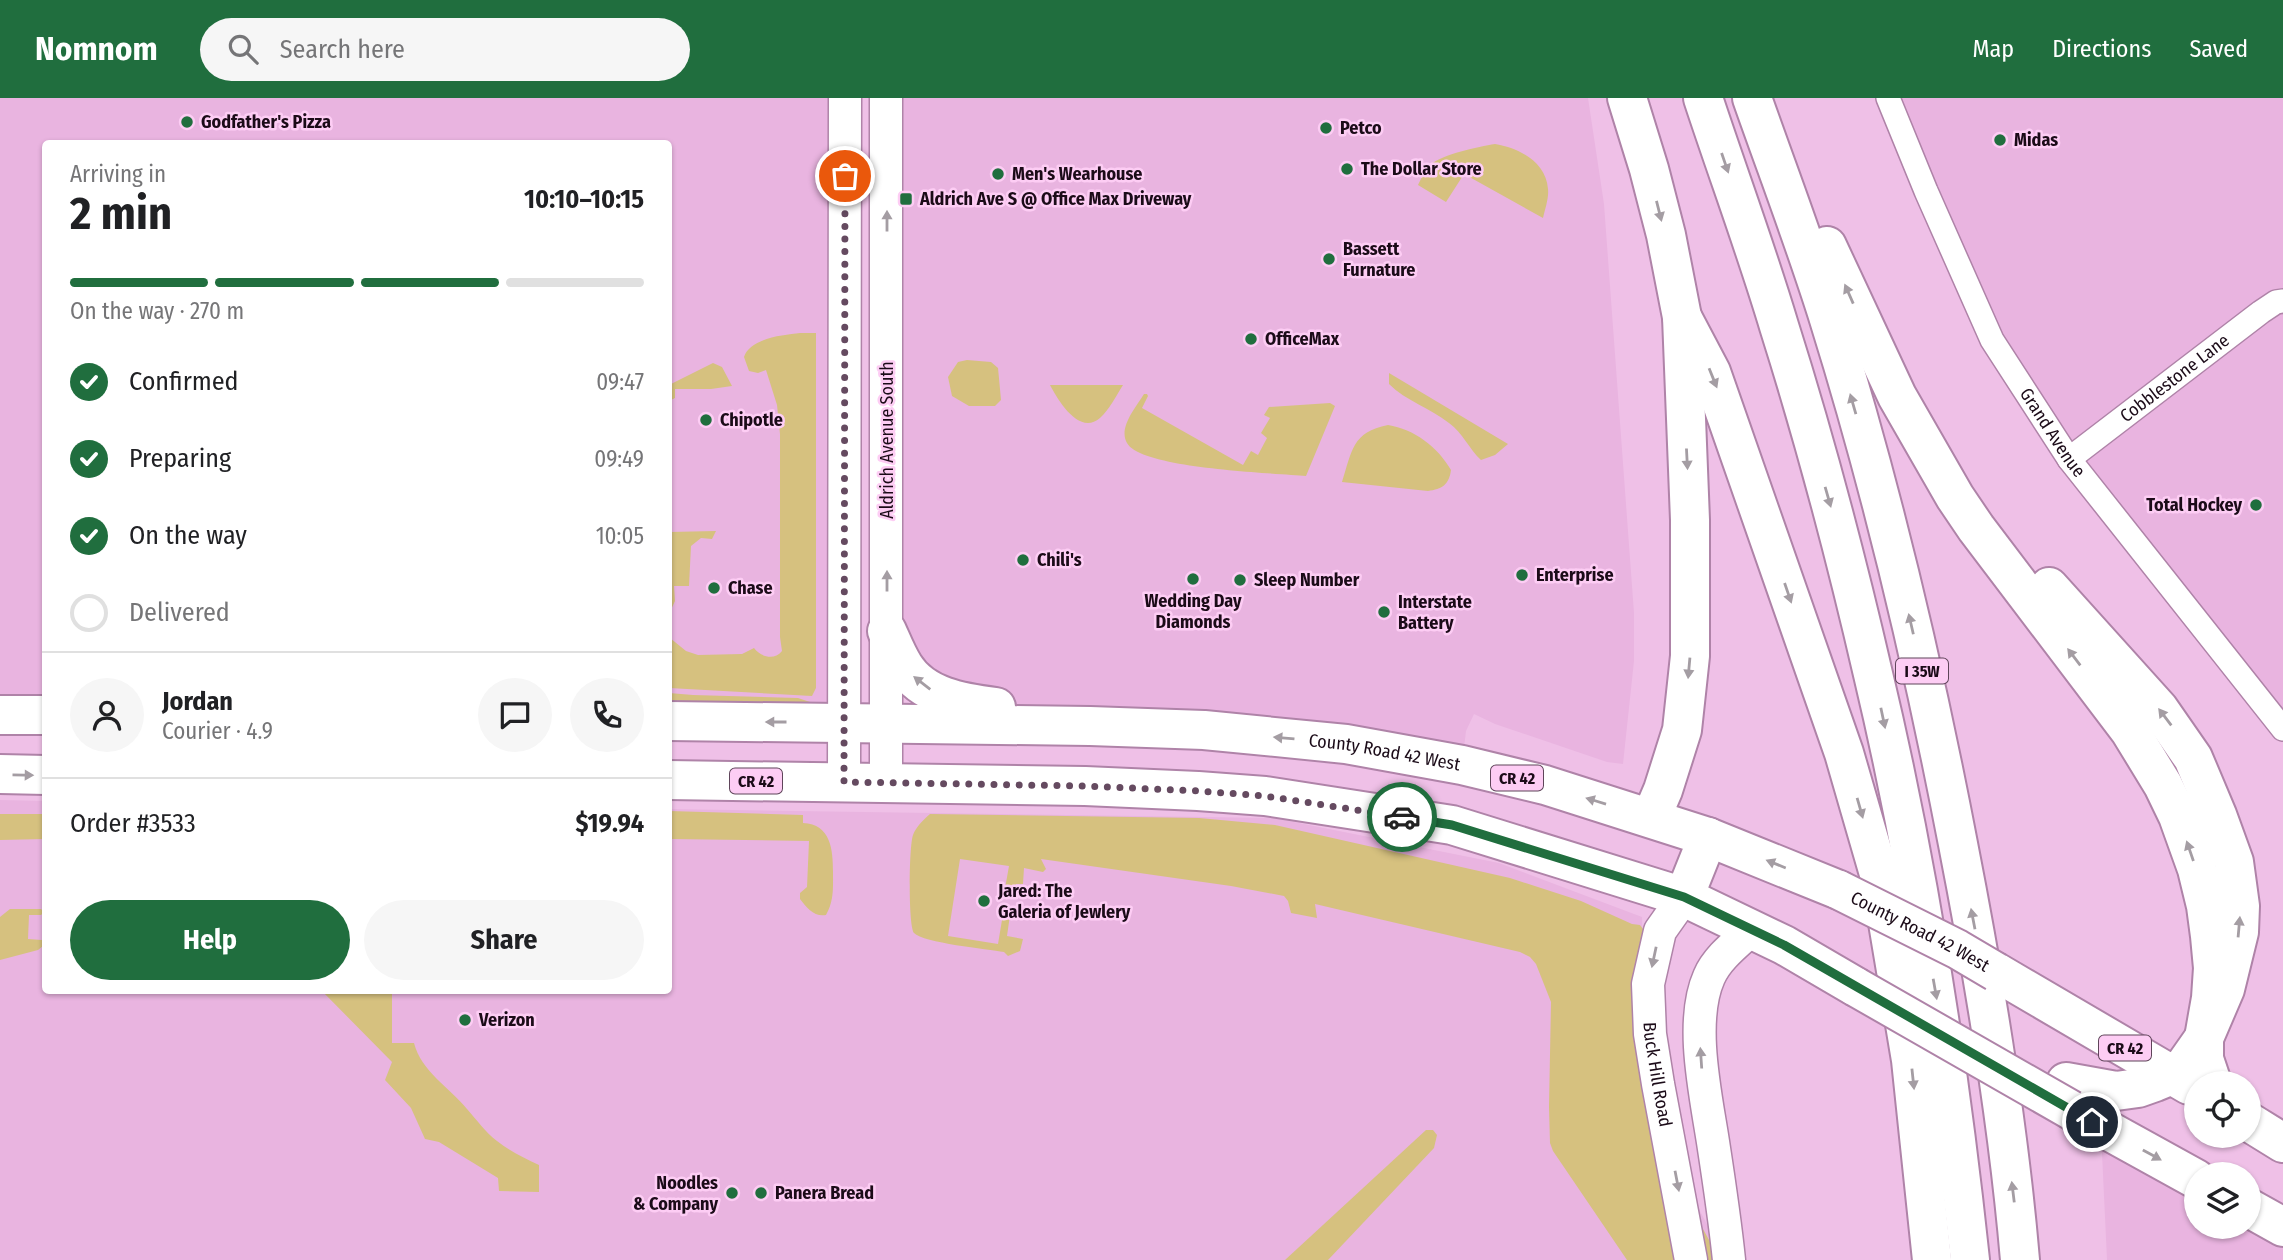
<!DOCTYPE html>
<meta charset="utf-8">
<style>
body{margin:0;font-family:"Fira Sans Condensed",sans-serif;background:#f6f6f6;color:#202124;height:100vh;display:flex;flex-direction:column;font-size:26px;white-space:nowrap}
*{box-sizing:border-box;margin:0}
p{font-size:23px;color:#757577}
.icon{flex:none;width:38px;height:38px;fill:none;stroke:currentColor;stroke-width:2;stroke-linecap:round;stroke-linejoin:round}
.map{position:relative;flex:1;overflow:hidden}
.details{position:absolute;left:42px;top:42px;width:630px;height:854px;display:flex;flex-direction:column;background:#fff;border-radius:7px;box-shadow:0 2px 5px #0004}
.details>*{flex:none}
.buttons{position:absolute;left:2184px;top:973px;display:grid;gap:14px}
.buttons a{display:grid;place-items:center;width:77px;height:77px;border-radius:50%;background:#fff;box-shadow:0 2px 5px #0004;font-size:35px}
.pin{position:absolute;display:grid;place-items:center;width:60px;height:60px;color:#fff;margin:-30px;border:4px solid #fff;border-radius:50%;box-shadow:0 2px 7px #0007}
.courier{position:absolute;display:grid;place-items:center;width:70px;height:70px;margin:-35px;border:5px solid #206e3e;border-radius:50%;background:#fff;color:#222;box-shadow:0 2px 9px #0007}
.headline em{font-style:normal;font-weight:700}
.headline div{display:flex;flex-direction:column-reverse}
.headline{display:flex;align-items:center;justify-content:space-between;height:119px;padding:0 28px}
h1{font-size:46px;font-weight:700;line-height:52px}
.bar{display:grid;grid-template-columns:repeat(4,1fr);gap:10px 7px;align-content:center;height:84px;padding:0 28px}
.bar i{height:9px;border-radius:5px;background:#e0e0e0}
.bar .on{background:#206e3e}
.bar p{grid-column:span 4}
.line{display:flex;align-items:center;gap:18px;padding:0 28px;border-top:2px solid #e0e0e0}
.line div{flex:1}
.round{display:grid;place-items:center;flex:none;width:74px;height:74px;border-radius:37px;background:#f6f6f6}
ol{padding:0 28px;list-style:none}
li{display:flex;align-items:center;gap:21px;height:77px}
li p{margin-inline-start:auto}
li .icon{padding:7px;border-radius:50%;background:#206e3e;color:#fff;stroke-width:4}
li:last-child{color:#757577}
li i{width:38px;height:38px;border:4px solid #e0e0e0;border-radius:50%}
.primary-button{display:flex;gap:14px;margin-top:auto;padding:14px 28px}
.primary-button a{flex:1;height:80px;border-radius:42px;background:#206e3e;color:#fff;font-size:28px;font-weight:700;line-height:80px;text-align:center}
.primary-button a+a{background:#f6f6f6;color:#202124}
header{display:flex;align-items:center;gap:42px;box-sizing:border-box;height:98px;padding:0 35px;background:#206e3e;color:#fff}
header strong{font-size:33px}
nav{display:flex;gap:38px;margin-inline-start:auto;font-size:24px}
.search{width:490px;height:63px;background:#f6f6f6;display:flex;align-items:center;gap:18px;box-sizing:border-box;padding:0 24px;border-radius:38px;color:#757577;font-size:26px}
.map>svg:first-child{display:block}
</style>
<header>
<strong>Nomnom</strong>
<div class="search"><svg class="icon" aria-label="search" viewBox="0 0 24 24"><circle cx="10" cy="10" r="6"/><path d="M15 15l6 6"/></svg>Search here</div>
<nav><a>Map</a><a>Directions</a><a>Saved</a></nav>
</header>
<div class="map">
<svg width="2283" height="1162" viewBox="0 0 2283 1162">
<rect width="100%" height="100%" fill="#efc0e7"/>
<g fill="#e9b4e0">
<path d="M0,0H845L844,624L669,623L668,46H46L45,617H0Z"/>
<path d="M886,0H1588L1604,106L1634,515V563L1623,666L1607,664L1495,626L1474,616L1466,633L1462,667L960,605L887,533Z"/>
<path d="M1888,0H2283V631L1992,243Z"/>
<path d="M0,702L45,703L46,892H668L669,711L1274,720L1499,765L1642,819L1645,932L1669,1049L1701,1115L1726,1162H0Z"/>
<path d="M2071,1012L2196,1081V1129H2283V1162H2107L2102,1055Z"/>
</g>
<g fill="#d6c17f">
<path d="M1495,46C1519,50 1546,64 1548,91C1549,100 1545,111 1543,120L1464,76L1446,104L1418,87C1421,81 1425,72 1430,67C1443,56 1478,49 1495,46Z"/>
<path d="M800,235H816V590L812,598L669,590L670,540L686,553L698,557L742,556L754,550C761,559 774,563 782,553L780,539V336L777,307L766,272L758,275L749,273L744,259C750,240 783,237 800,235Z"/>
<path d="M967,262L991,264L998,270L1001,302L995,308H969L952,298L948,279L958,264Z"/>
<path d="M713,265L722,269L732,288L711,291H675V300L669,303V287Z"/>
<path d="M1389,275L1508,346L1495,357L1481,362C1469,351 1463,335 1449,325C1430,310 1406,303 1389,286Z"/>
<path d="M1050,287H1123C1116,298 1109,312 1100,320C1079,338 1058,302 1050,287Z"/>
<path d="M1144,296H1147L1148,298L1142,310L1243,367L1251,353L1258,357L1267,340L1261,335L1270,320L1264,317L1269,309L1330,305L1335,308L1306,378C1275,375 1141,371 1127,345C1118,330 1136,309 1144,296Z"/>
<path d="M1388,327C1414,331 1438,349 1451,372C1449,387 1442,391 1428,393L1342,384C1352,353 1352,334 1388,327Z"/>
<path d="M716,433L712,441L701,440L691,448L689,488H674L675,503L669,516V434Z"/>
<path d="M669,595L693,597L798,600L813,605L696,607L669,604Z"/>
<path d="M669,713L803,717V725C831,726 833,752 833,774C833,790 834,803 826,817C814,819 807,810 800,801V795L807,789L809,743L669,741Z"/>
<path d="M0,716H45V741L0,742Z"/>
<path d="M930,716L1199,720L1275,727L1510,780L1581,803L1632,826L1640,827L1643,831L1640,914L1697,1120L1720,1162H1627L1553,1053L1550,1045L1549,1009L1551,904L1536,866L1530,859L1520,854L1315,806L1317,820L1291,815L1288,803L1284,798L1231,788L1041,761L1046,771L1043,774L1024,770L1023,786H1016V798L1004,796L1009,768L960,761L948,838L998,846L1003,816L1010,817L1007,838L1023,841L1020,853L1008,858L1004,854C988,851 923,845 914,835C908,827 909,748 913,737C916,729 923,722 930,716Z"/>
<path d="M10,811H41L44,814L41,817H29L28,841L42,842L43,848L38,852L0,862V819Z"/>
<path d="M383,892L392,894V945H414C421,973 450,990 467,1011C477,1022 485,1034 497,1043C510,1053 524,1060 539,1067V1094L499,1093L498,1080L439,1044L425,1041L411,1010L385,982L392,964L322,893Z"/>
<path d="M1426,1032H1433L1437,1037L1434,1050L1328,1162H1285Z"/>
</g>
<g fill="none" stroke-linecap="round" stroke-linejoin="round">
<defs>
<g id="street">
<path id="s1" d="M1888,0L1926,93L1992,242L2069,361L2283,631"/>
<path id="s2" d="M2069,361L2261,214L2276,204L2283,203"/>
</g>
<g id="secondary">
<path d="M844,684L845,0"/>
<path d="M886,684V0"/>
<path id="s3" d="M1684,799L1660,833L1648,886L1650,936L1658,986L1691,1162"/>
<path d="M1729,1162C1725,1123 1719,1083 1713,1044C1706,998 1689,924 1709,879C1717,860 1737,845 1752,831"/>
</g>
<g id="highway">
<path d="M1627,0L1649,71L1666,137L1682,219L1690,422V558L1682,632L1663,692L1651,720"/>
<path d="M1703,0C1728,76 1756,151 1779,228C1815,342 1846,459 1873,576C1919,769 1949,965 1970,1162"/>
<path d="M1752,0C1778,74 1806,147 1829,221C1883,394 1924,569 1958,746C1985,884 2008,1022 2020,1162"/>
<path d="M1827,148L1897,298L1955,399L1976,430L2130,633L2163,687L2178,718L2197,771L2206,808L2210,838L2213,870L2211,900L2204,940V961L2212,985"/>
<path d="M1682,219L1711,274L1844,655L1881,783L1911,962L1932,1162"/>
<path d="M2049,489L2159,611L2193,660L2217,717L2234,764L2240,808L2239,834L2225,891L2204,940L2185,967L2172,977L2155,984L2138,990L2116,993L2066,984"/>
<path d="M887,533C892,544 897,557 904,568C923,599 963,605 996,609"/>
<path d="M0,617H46"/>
<path id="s4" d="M668,623L1090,628L1204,632L1346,646L1462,667L1545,687L1708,739L1839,792"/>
<path d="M0,676L46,677"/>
<path d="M668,682L1085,688L1198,693L1265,698L1452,727L1684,799L1784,847L1856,889"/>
<path d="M1684,799L1708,739"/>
<path d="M1996,874L2189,987"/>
<path d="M2071,1012L2196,1081"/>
<path d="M2249,1024L2283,1045"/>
<path d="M2249,1110L2283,1129"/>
</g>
</defs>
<use href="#street" stroke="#af83a8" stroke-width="26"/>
<use href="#secondary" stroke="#af83a8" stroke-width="35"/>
<use href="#highway" stroke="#af83a8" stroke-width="42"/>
<use href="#street" stroke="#fff" stroke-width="23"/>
<use href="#secondary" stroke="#fff" stroke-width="32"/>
<use href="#highway" stroke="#fff" stroke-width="38"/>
<defs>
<g id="highway-bridge">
<path id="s5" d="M1839,792L1957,851L1996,874"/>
<path d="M1856,889L2071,1012"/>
</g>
</defs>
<use href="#highway-bridge" stroke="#af83a8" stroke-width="42" stroke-linecap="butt"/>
<use href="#highway-bridge" stroke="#fff" stroke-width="38"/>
</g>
<defs><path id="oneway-solid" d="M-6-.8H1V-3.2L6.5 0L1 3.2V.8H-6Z" transform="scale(1.75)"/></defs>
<g fill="#a49da3">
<use href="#oneway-solid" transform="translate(1725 65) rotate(71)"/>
<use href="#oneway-solid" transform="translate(1659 113) rotate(76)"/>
<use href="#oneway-solid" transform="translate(887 123) rotate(-90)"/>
<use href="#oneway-solid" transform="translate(1849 196) rotate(-114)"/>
<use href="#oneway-solid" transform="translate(1713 280) rotate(68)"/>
<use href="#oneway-solid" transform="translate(1853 306) rotate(-106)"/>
<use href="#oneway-solid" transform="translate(1687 361) rotate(87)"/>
<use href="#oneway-solid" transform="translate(1828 399) rotate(74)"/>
<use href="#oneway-solid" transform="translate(887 483) rotate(-90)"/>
<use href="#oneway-solid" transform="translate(1788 495) rotate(71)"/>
<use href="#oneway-solid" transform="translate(1911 526) rotate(-103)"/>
<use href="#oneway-solid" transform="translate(2074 559) rotate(-127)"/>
<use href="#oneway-solid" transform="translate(1689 570) rotate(95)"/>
<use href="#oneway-solid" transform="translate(922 585) rotate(-142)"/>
<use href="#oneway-solid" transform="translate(2165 619) rotate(-127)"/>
<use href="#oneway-solid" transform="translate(1883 620) rotate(78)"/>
<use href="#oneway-solid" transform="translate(776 624) rotate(-180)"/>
<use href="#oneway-solid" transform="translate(1284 640) rotate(-175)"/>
<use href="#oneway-solid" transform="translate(23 677) rotate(1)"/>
<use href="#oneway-solid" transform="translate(1596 703) rotate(-163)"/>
<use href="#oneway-solid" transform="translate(1860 710) rotate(74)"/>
<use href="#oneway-solid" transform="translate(2190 753) rotate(-109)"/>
<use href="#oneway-solid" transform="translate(1776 766) rotate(-158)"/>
<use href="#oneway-solid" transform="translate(1973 821) rotate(-101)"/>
<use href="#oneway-solid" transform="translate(2239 829) rotate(-85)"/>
<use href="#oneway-solid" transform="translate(1654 859) rotate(102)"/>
<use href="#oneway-solid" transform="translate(1935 891) rotate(80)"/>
<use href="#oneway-solid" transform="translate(1701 960) rotate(-94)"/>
<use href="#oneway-solid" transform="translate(1913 981) rotate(84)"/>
<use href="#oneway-solid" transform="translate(2152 1057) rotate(29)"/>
<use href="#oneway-solid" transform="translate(1677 1083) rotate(79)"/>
<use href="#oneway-solid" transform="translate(2013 1094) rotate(-97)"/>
</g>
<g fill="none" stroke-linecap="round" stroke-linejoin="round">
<path stroke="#654a60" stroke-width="7" stroke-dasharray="0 12.6" d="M845,78L844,684L1084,688L1199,693L1265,698L1402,719"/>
<path stroke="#206e3e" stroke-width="9" d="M1402,719L1452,727L1684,799L1784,847L2092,1024"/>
</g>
<g fill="#206e3e" stroke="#fdcdf4" stroke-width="2.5">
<circle cx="187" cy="24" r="7"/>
<circle cx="1326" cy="30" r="7"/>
<circle cx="2000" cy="42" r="7"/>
<circle cx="1347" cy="71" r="7"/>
<circle cx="998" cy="76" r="7"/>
<rect x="899" y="94" width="14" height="14" rx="3.5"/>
<circle cx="1329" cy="161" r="7"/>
<circle cx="1251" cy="241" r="7"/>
<circle cx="706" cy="322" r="7"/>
<circle cx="2256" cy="407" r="7"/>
<circle cx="1023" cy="462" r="7"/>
<circle cx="1522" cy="477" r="7"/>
<circle cx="1193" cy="481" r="7"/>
<circle cx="1240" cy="482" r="7"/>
<circle cx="714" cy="490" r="7"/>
<circle cx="1384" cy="514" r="7"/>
<circle cx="984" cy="803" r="7"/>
<circle cx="465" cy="922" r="7"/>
<circle cx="732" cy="1095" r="7"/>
<circle cx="761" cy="1095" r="7"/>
</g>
<g text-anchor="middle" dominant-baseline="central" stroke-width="5" stroke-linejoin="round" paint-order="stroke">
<g fill="#fdcdf4" stroke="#5f455a" stroke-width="2">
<rect x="1896" y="560.5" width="52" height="25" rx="5"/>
<rect x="1491" y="667.5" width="52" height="25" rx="5"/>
<rect x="730" y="670.5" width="52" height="25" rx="5"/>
<rect x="2099" y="937.5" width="52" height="25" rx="5"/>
</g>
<g font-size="16" font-weight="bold" fill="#1b0b18">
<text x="1922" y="573">I 35W</text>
<text x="1517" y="680">CR 42</text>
<text x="756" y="683">CR 42</text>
<text x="2125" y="950">CR 42</text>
</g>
<g font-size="18" font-weight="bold" fill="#1b0b18" stroke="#fdcdf4" text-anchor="start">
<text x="201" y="24">Godfather's Pizza</text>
<text x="1340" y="30">Petco</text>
<text x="2014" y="42">Midas</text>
<text x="1361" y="71">The Dollar Store</text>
<text x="1012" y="76">Men's Wearhouse</text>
<text x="920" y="101">Aldrich Ave S @ Office Max Driveway</text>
<text x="1343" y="151">Bassett<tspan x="1343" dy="21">Furnature</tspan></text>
<text x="1265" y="241">OfficeMax</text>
<text x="720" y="322">Chipotle</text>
<text x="2242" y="407" text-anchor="end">Total Hockey</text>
<text x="1037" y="462">Chili's</text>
<text x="1536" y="477">Enterprise</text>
<text x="1254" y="482">Sleep Number</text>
<text x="728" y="490">Chase</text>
<text x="1193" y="503" text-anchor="middle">Wedding Day<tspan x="1193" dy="21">Diamonds</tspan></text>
<text x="1398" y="504">Interstate<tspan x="1398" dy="21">Battery</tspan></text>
<text x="998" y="793">Jared: The<tspan x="998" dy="21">Galeria of Jewlery</tspan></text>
<text x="479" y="922">Verizon</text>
<text x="718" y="1085" text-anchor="end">Noodles<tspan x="718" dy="21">&amp; Company</tspan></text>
<text x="775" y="1095">Panera Bread</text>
</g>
<g font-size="18" fill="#1b0b18" stroke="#fdcdf4">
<text stroke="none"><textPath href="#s2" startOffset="133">Cobblestone Lane</textPath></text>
<text stroke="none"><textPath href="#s1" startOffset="374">Grand Avenue</textPath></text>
<text transform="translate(887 342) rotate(-90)">Aldrich Avenue South</text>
<text stroke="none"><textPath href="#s4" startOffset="718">County Road 42 West</textPath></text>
<text stroke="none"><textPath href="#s5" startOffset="91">County Road 42 West</textPath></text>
<text stroke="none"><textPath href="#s3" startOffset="187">Buck Hill Road</textPath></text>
</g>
</g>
</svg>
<div class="buttons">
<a><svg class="icon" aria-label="locate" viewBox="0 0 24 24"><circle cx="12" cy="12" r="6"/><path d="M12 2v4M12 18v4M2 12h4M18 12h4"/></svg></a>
<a><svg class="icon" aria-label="layers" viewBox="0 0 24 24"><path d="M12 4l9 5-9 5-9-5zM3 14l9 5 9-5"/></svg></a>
</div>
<div class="pin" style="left:845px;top:78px;background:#ea580c"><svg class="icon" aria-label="bag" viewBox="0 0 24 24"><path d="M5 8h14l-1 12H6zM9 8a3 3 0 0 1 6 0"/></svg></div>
<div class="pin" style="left:2092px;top:1024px;background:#1f2937"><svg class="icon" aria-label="home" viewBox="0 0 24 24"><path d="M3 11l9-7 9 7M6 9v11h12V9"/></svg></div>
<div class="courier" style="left:1402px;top:719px"><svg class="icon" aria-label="car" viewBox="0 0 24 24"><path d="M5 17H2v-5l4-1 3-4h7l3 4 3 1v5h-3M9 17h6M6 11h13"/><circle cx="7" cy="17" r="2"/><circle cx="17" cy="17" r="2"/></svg></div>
<section class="details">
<div class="headline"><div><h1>2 min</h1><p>Arriving in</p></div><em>10:10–10:15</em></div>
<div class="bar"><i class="on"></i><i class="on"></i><i class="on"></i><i></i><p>On the way · 270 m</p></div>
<ol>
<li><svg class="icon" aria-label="check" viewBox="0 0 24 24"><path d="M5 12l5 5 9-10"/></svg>Confirmed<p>09:47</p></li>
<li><svg class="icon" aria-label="check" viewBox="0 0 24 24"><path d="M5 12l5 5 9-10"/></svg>Preparing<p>09:49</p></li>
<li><svg class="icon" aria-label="check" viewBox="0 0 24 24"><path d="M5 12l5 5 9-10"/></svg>On the way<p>10:05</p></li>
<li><i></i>Delivered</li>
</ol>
<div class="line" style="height:126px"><a class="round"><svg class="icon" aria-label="person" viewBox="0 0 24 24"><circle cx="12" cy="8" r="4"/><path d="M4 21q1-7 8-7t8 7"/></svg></a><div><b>Jordan</b><p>Courier · 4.9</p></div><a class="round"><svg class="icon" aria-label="chat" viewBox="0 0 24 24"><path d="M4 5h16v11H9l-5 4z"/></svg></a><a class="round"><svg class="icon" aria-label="phone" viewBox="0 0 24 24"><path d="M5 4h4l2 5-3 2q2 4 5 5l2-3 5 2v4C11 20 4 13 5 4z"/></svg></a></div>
<div class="line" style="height:91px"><div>Order #3533</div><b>$19.94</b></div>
<div class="primary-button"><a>Help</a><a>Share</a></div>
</section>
</div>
